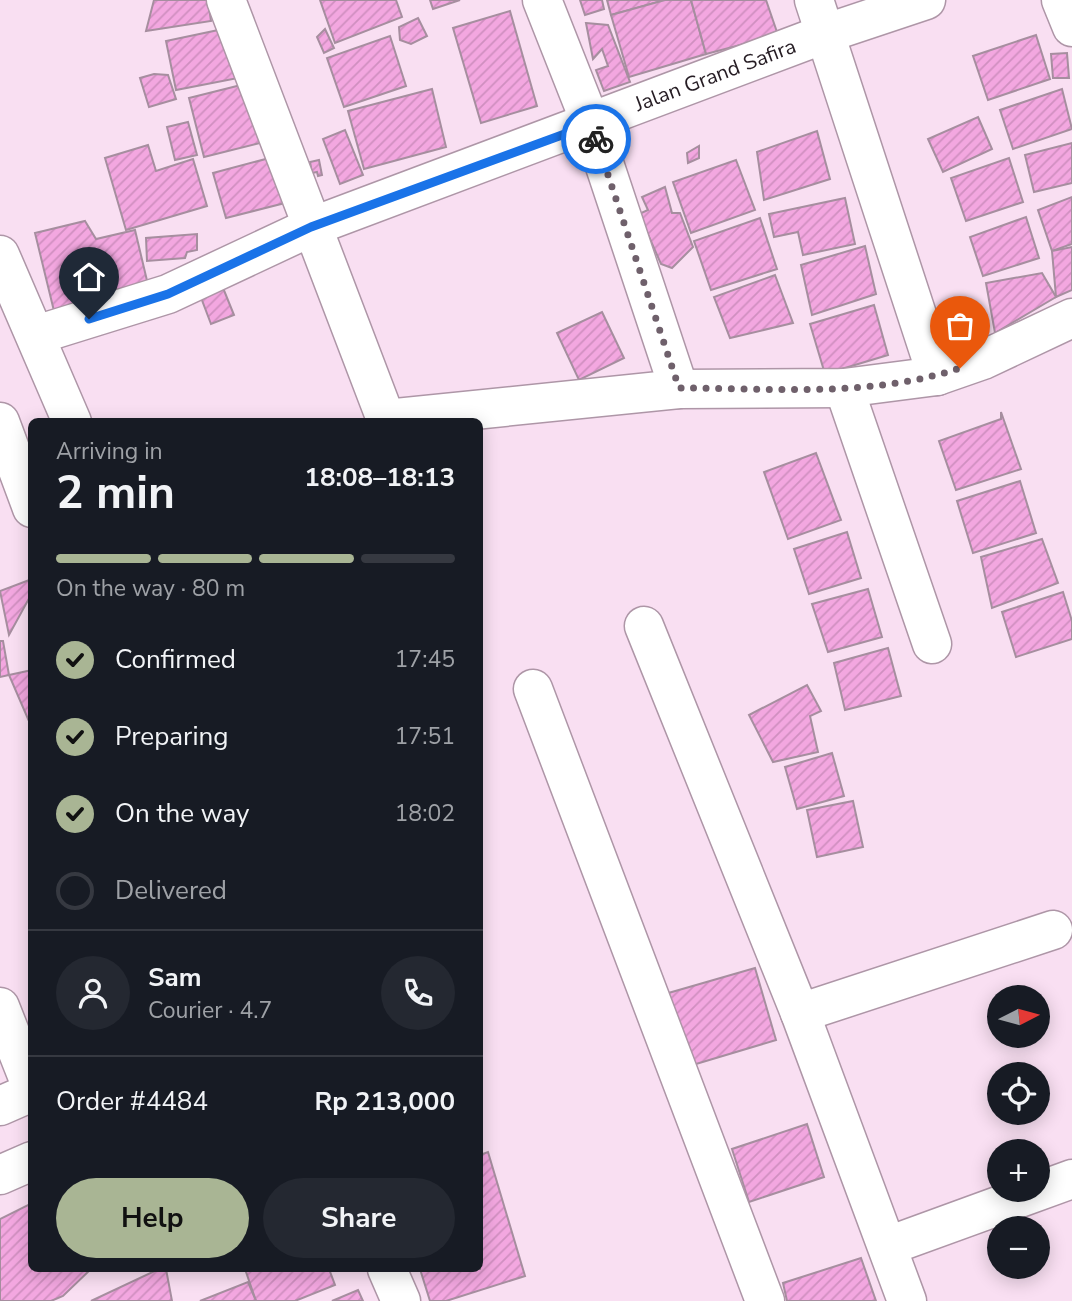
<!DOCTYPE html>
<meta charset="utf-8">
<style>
body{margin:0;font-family:"Nunito Sans",sans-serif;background:#242831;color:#f1f3f6;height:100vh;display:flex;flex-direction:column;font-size:26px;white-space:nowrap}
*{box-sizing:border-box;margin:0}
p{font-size:23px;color:#9ea1a6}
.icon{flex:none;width:38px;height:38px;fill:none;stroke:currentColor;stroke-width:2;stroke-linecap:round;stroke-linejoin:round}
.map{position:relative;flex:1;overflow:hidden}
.sheet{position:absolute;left:28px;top:418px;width:455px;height:854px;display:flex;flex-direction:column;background:#171b24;border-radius:10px;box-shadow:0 4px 18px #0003}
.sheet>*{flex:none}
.needle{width:46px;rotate:84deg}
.buttons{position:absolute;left:987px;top:985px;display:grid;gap:14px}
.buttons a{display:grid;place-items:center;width:63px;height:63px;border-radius:50%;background:#171b24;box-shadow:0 4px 18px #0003;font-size:35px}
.pin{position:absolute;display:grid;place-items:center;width:60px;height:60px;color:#fff;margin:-72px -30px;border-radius:50% 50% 50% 0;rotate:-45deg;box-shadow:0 0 7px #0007}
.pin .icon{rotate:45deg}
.courier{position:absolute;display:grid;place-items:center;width:70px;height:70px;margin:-35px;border:5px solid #1a73e8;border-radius:50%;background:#fff;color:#222;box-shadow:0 2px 9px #0007}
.head em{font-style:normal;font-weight:700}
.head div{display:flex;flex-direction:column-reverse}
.head{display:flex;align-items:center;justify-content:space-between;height:119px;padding:0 28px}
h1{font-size:46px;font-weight:700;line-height:52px}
.bar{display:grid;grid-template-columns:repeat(4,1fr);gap:10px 7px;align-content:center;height:84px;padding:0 28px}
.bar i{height:9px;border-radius:5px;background:#363941}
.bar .active{background:#a9b594}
.bar p{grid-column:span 4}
.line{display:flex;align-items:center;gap:18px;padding:0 28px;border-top:2px solid #363941}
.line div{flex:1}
.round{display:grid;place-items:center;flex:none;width:74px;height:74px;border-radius:37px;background:#242831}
ol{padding:0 28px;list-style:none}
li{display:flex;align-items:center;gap:21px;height:77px}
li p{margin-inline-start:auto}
li .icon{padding:7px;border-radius:50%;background:#a9b594;color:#111;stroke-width:4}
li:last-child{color:#9ea1a6}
li i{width:38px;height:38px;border:4px solid #363941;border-radius:50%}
.cta{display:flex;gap:14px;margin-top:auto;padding:14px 28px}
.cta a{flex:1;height:80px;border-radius:42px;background:#a9b594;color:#111;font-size:28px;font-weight:700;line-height:80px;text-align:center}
.cta a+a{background:#242831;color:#f1f3f6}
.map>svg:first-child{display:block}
</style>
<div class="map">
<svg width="1072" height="1301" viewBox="0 0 1072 1301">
<defs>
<pattern id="building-hatch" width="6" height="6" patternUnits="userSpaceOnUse" patternTransform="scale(1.75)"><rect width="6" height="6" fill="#f3a7e0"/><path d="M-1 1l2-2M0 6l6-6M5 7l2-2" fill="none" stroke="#d08fc0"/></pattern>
</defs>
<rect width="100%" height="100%" fill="#f9dff2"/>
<g fill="url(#building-hatch)" stroke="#a68e9f" stroke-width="2">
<path d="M154,0H208L211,21L146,31Z"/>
<path d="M320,0H396L402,17L335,43Z"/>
<path d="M430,0H460L433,9Z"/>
<path d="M580,0H602L604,9L585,15Z"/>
<path d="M607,0H665L611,15Z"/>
<path d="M665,0H691L706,54L629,77L611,15Z"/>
<path d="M691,0H766L778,35L706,54Z"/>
<path d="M510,11L537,106L481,123L453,28Z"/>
<path d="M418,18L427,36L411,44L400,40L399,27Z"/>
<path d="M586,23L608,25L630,82L604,91L596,70L608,66L602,49L593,59Z"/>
<path d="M228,28L238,78L176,90L166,41Z"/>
<path d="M325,29L334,48L324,53L317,37Z"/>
<path d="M1036,35L1050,79L988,100L973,56Z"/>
<path d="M390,36L406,86L344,107L327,58Z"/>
<path d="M1067,53L1069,78H1053L1051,54Z"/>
<path d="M154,74L168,75L176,99L149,107L140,78Z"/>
<path d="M253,82L268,141L204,157L189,98Z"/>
<path d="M432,89L446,147L364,169L348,111Z"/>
<path d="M1062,89L1072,129L1013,149L1000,110Z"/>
<path d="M978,117L992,149L943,172L928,139Z"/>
<path d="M188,122L197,155L175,160L167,127Z"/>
<path d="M345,130L363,175L340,184L323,139Z"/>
<path d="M817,131L830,179L764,200L757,152Z"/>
<path d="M1072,143V183L1034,192L1025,155Z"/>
<path d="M148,145L156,171L193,159L207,206L126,230L105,158Z"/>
<path d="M699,146V158L688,163L687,153Z"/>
<path d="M277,156L289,202L226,218L213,173Z"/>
<path d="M1009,158L1023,202L966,221L951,178Z"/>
<path d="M319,160L322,175L318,176L317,172L312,173L310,162Z"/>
<path d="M736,160L755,210L691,233L673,182Z"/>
<path d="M665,187L672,213H680L693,247L672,268L661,264L639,214L648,210L642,197Z"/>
<path d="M1072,197V244L1052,251L1038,210Z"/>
<path d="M845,198L855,244L803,255L798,232L774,237L769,214Z"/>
<path d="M1026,217L1039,258L983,276L970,237Z"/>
<path d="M760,218L777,269L711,290L694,241Z"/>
<path d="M85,221L96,239L135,230L149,289L54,311L35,233Z"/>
<path d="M197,234V250L187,252L185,258L147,261L146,238Z"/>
<path d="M865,246L876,294L812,315L801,265Z"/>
<path d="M1072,247V290L1056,297L1052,251Z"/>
<path d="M1042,273L1056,297L995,333L986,283Z"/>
<path d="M775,275L793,323L730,338L714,297Z"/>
<path d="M219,278L234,315L211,324L197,287Z"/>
<path d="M874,305L888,355L825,374L810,324Z"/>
<path d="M602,312L624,358L579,380L557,333Z"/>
<path d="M1001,412L1021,469L956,490L939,441L1001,419Z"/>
<path d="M816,453L841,520L788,539L764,472Z"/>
<path d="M1020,481L1036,533L973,553L957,501Z"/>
<path d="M847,532L861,578L809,594L794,549Z"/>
<path d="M1042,539L1058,583L992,608L981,557Z"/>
<path d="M32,579V593L9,635L0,591Z"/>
<path d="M868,589L882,637L828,652L812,604Z"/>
<path d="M1063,592L1072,621V639L1016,657L1002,612Z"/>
<path d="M0,641H3L9,675L0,677Z"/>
<path d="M888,648L901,696L845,710L834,663Z"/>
<path d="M32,670V713L28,719L9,675Z"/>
<path d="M807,685L821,711L810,716L818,752L773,762L749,715Z"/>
<path d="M832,753L844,796L797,809L785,767Z"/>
<path d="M853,801L863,847L817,857L807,810Z"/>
<path d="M755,968L776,1040L686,1067L665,994Z"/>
<path d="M807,1124L824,1177L749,1202L732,1149Z"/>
<path d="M488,1152L525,1276L446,1301H430L420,1269H480V1155Z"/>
<path d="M32,1203V1269H91L63,1296L51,1301H0V1219Z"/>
<path d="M861,1258L876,1301H787L783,1283Z"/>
<path d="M159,1269H166L172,1301H91Z"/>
<path d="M245,1269H329L335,1285L295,1301H256Z"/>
<path d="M248,1282L256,1301H200Z"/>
<path d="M358,1290L363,1301H332Z"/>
</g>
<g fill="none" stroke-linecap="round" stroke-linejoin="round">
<defs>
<g id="minor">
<path d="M226,0L387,422"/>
<path d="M542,0L591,124L679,389"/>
<path d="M814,0L937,376"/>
<path d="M1061,0L1072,27"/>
<path d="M0,255L72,422"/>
<path id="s1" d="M36,335L168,294L311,227L827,33L926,0"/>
<path d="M844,388L932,644"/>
<path d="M386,419L679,389L844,388L937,376L983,360L1072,318"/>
<path d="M0,422L32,508"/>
<path d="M644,626L800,1013L907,1301"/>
<path d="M533,689L765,1301"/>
<path d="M0,1007L32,1088"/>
<path d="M800,1013L1053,930"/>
<path d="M0,1106L32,1092"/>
<path d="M0,1175L32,1161"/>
<path d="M888,1246L1072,1179"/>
<path d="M387,1269L401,1301"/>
</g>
</defs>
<use href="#minor" stroke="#ae96a7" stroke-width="41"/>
<use href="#minor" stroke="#fff" stroke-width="38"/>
</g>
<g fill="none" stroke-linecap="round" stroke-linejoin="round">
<path stroke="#6f606b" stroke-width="7" stroke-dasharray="0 12.6" d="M596,139L679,388C771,388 872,398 960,368"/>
<path stroke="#1a73e8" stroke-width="9" d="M89,319L168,294L311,227L592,124L596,139"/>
</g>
<g text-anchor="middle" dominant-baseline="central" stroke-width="7" stroke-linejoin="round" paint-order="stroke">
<g font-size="21" fill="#251c23" stroke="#fdf2f9">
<text stroke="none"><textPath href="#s1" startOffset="728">Jalan Grand Safira</textPath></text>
</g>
</g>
</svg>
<div class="buttons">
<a><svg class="needle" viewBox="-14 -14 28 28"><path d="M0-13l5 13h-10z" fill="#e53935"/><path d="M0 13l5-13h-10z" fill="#9ea1a6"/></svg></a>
<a><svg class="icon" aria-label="locate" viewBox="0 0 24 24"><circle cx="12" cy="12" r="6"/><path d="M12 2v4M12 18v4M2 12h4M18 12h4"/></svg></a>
<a>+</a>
<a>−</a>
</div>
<div class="pin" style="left:960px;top:368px;background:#ea580c"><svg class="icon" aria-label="bag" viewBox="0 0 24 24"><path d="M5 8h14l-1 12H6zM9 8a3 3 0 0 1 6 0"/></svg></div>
<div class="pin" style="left:89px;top:319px;background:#1f2937"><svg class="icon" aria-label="home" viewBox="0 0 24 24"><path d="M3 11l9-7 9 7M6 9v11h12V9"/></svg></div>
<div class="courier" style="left:596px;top:139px"><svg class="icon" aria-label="bike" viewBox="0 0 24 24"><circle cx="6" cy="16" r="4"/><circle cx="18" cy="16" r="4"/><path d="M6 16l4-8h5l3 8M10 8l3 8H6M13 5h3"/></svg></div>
<section class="sheet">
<div class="head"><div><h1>2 min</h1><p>Arriving in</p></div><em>18:08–18:13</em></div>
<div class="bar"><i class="active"></i><i class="active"></i><i class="active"></i><i></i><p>On the way · 80 m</p></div>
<ol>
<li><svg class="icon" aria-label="check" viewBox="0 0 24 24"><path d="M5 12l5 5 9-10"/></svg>Confirmed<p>17:45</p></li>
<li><svg class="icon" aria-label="check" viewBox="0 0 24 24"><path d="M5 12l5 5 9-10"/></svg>Preparing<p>17:51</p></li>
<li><svg class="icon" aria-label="check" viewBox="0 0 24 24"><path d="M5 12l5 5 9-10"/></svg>On the way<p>18:02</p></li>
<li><i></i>Delivered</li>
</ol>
<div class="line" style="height:126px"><a class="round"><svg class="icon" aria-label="person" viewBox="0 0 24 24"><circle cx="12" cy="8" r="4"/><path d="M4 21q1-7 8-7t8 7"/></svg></a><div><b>Sam</b><p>Courier · 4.7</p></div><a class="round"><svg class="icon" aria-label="phone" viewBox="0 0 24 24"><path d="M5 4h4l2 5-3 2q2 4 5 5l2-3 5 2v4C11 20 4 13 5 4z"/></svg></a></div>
<div class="line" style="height:91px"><div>Order #4484</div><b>Rp 213,000</b></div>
<div class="cta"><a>Help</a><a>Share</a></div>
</section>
</div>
